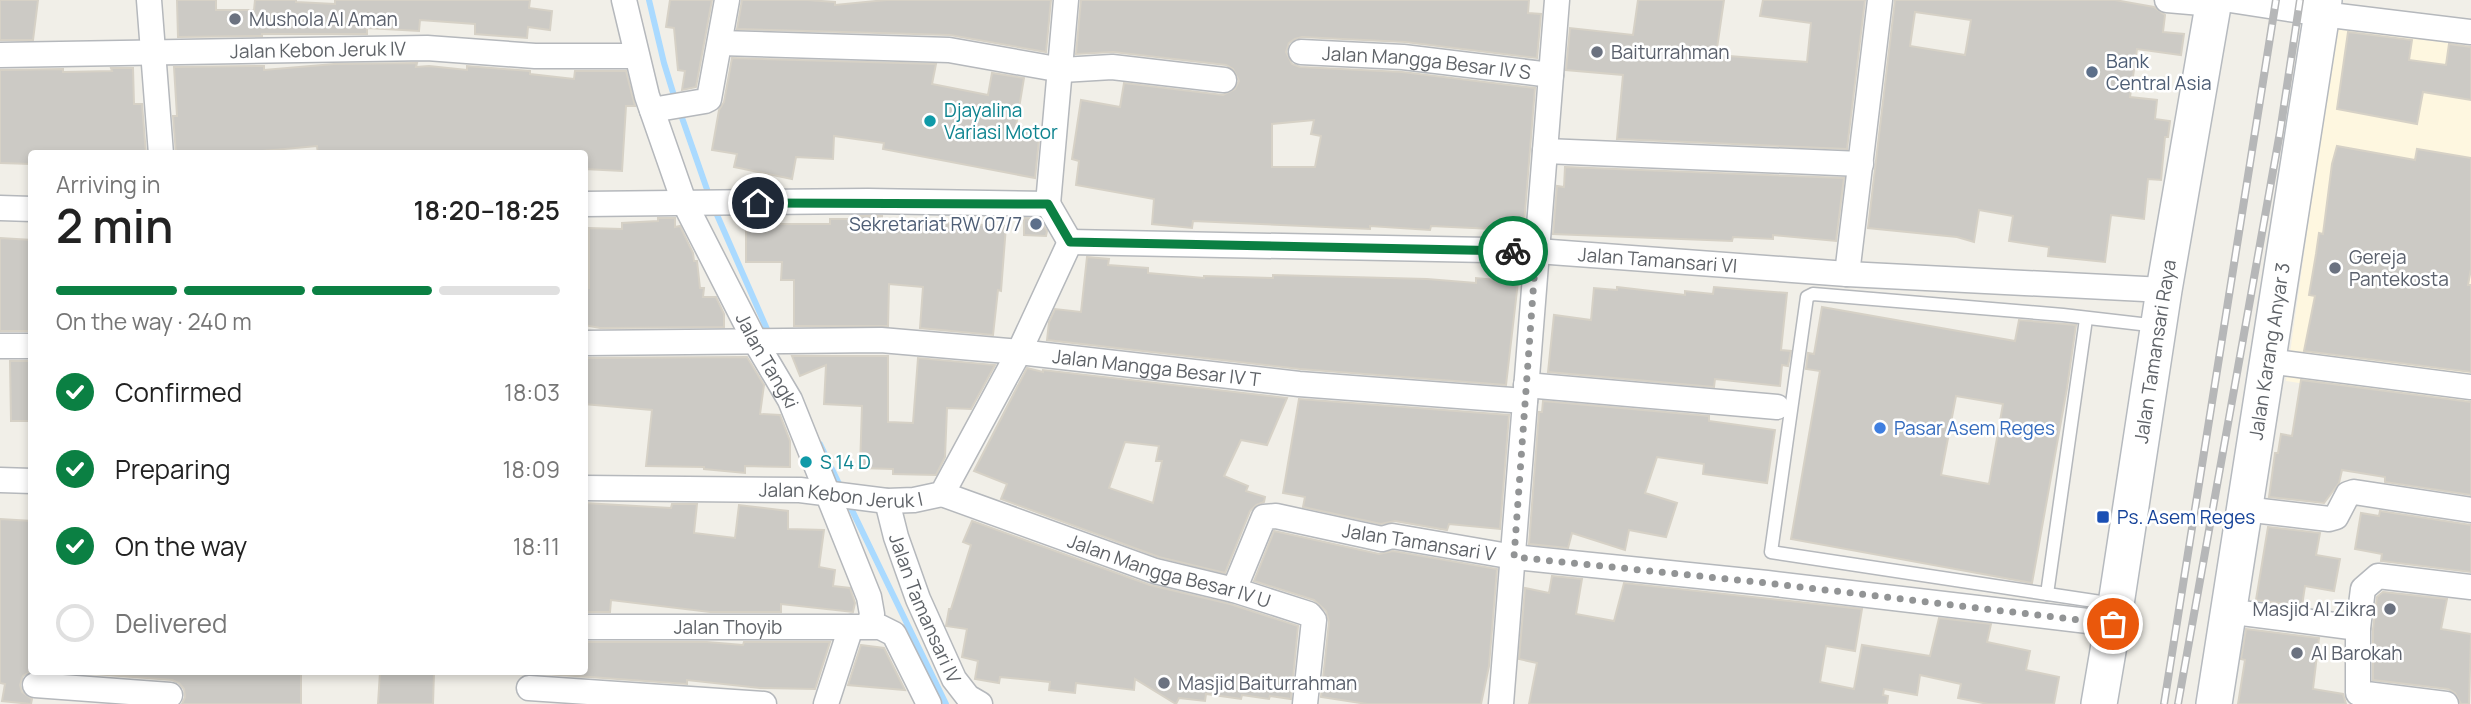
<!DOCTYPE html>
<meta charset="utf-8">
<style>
body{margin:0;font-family:Manrope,sans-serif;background:#f6f6f6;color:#222;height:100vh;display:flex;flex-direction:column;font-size:26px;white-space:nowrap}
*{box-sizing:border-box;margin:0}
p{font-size:23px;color:#767676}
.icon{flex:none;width:38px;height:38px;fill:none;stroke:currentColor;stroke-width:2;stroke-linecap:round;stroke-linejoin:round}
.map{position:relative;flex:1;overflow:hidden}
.sheet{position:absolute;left:28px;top:150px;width:560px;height:525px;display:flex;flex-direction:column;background:#fff;border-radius:7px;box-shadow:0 4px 10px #0003}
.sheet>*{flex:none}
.pin{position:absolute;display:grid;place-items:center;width:60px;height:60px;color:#fff;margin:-30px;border:4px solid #fff;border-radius:50%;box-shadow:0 2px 7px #0007}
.courier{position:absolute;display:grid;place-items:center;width:70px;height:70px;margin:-35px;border:5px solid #0b8043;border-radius:50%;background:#fff;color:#222;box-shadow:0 2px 9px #0007}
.headline em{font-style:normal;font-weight:600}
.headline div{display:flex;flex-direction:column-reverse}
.headline{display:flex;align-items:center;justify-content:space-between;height:119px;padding:0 28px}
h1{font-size:46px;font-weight:600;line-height:52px}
.bar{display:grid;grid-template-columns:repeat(4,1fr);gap:10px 7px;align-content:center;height:84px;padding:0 28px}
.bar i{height:9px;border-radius:5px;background:#e0e0e0}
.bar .selected{background:#0b8043}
.bar p{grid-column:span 4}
ol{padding:0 28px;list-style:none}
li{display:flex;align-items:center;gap:21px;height:77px}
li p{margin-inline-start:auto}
li .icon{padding:7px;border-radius:50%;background:#0b8043;color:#fff;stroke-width:4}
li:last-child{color:#767676}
li i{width:38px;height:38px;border:4px solid #e0e0e0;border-radius:50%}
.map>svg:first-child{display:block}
</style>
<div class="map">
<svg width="2471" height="704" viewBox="0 0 2471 704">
<rect width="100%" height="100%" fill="#f1efe8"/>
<path fill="#fef7e0" d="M2336,27L2471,46V409L2286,381Z"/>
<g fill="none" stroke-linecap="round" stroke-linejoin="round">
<g stroke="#aadaff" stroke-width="6">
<path d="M649,0L664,63L675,99"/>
<path d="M680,112L710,198"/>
<path d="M714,208L770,336"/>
<path d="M820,444L841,488"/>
<path d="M849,504L946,704"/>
</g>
</g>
<g fill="#cccac5" stroke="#d6d1c6" stroke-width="2" fill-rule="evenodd">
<path d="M0,0H38L33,40H0Z"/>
<path d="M177,0H216V10H254L255,0H296V2L335,4V0H530L529,8L552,11L550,30L528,27L527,38L475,34V24L420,20L419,31L367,28V34H262V36L178,37Z"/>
<path d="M670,0H712L696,87L682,90L685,71L678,70L674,28L666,27Z"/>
<path d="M742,0H808L835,2V5L886,0H1051L1046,52L950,35L737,29Z"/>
<path d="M1081,0H1529L1528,13L1541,14L1537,58L1405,42L1302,37L1295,39L1289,43L1286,52L1292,64L1300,67L1402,72L1535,88L1523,236H1514V230L1431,226L1430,230L1370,226V229L1193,221L1192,228L1152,224L1154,199L1076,185L1079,161L1072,159L1081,100L1120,107L1124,83L1223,95L1235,89L1239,81L1233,69L1226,65L1113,52L1076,54ZM1314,120L1311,134L1321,136L1315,167H1272V124Z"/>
<path d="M1638,0H1724L1716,55L1807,62L1811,23L1760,16L1763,0H1865L1847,149L1617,139L1623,75L1566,70L1570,28L1633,35Z"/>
<path d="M1895,0H2115L2154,7L2165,15L2163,32L2184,34L2181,55L2137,49L2130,97L2157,100L2155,119L2170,121L2168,137H2165L2161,180L2148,179L2144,219L2111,215L2105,262L2048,256L2049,247L2009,241L2013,216L1979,210L1974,242L1957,237L1868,228ZM1915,12L1971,20L1965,55L1910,46Z"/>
<path d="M2348,32L2412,40L2409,60L2446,65L2449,44L2471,47V100L2423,92L2417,124L2337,109Z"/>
<path d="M732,58L936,64L932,84L988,95L992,73L1024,78L1016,126L1040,130L1035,178L883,149L884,143L834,136L833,159L796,157L792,179L734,167L737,154L712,150L719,110L724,102Z"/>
<path d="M417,63L416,67L429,66L467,70V66L530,71V74L574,79L575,71H626L635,106H626L622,171L584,169V154H318L317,146L231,154H176L173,116H177L174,67L264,66V70L334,64Z"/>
<path d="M111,68H133L134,104H142L146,154H31V164L0,163V70L63,69V72L112,71Z"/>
<path d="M2337,146L2415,160L2417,149L2471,158V269L2468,285H2471V372L2304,351L2315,296L2309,295L2316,254L2319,233L2323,234L2332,164Z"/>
<path d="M1565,167L1844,178L1836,241L1773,235V239L1733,237L1732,241L1553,234L1557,186L1564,187Z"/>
<path d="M856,216H882V220L1006,226L1001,291L998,290L993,335L920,328L923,287L889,284L888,326H794V280H781L782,262H746V217H772V224H830V219H856Z"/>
<path d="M658,218H675V227L680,226L693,253L694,261H697L700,288H704L703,297H716L724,314V327L600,328L584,325V288H589V228L622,229V223L658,221Z"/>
<path d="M1024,218L1039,219L1047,231L1046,236L1024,235Z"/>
<path d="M0,238L32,240V331H0Z"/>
<path d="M1087,257L1109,259L1108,265L1148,268V273L1204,278V276L1273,278V275L1427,279L1476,283V278L1518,282L1506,385L1300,369L1047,340L1049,322L1055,309L1081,312Z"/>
<path d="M1617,287L1685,295V291L1713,294L1714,287L1787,293L1781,350L1791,351L1788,366L1782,365L1780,386L1715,379L1714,387L1548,372L1554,315L1591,320L1594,288L1617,290Z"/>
<path d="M1822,307L2015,341L2019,320L2076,325L2067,388L2032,583L1791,539L1820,371L1806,369L1808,353L1814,354ZM1956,396L2003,404L1989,484L1941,475Z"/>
<path d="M792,356H888V422L913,423L918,358L995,365L971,409L947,408L945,457L936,475L893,474V469L860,468L862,406L824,404L826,365L800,376Z"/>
<path d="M747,357L764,385L760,414L780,415L790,441V467L745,466V473L704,469V467L646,466L652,410L584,404V358Z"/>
<path d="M10,361H32V421H11Z"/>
<path d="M1027,368L1043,372V370L1287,398L1267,445L1241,440L1224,476L1248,486L1246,491L1265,497L1264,502L1256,505L1250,511L1225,573L1159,557L1001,499L1007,484L974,471ZM1125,442L1159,446L1156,461H1162L1153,503L1109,488Z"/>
<path d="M2301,380L2471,402V495L2385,482V477L2342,470L2339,483L2324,503L2269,497L2275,453H2278L2281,434L2292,436Z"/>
<path d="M1299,399L1509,415L1500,529L1449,524L1447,530L1395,521L1381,524L1303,507L1305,497L1283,493Z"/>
<path d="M1543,401L1709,416V421L1775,430L1767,483L1703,474L1704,464L1657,457L1645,493L1677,503L1666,537L1629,530L1625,550L1572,533L1568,548L1529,544L1539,412H1542Z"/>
<path d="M584,503L671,508L672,504H697L694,533L735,538L739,505L788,511V529L824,530L819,567L835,570L833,586L850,588L855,603L853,612L781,604V612H710L611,600L610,612H584Z"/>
<path d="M2380,511L2471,525V572L2381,561L2382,554L2355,549L2361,513L2379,516Z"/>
<path d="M0,519L32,521V671L23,676L20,685L22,692L32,699L31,704L2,701L5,684L0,683Z"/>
<path d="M972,521L1150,585L1230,604L1298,626L1291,699L1270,696L1269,699L1242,695L1241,699L1206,694L1205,701L1179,698L1176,704L1135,679L1134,690L1076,683L1075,693L1049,690L1050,682L1000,677L999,683L975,679L978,661L962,657L967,629L946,626L949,609H951L971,545L963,542Z"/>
<path d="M2268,527L2320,533L2316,555L2340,559L2334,591L2305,586L2302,606L2256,600Z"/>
<path d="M1274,531L1379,554L1393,551L1497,569L1489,666L1481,704H1367L1321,697L1329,622L1326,611L1314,600L1254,581Z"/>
<path d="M1552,576L1582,579L1576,614L1614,621L1624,583L1862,609L1855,651L1826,646L1820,682L1854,689L1862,645L1930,656L1939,618L1991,624L1987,642L2030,651L2026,670L2059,677L2054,704H1988L1958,698L1961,684L1920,675L1917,695L1884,689L1883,695L1888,696L1887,704H1529L1537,663L1519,659L1525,588L1549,593Z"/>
<path d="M2383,592L2447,599L2441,629L2471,634L2469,704H2461L2455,693L2448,689L2373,680V629L2377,597Z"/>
<path d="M2246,629L2319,638L2313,689L2343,694L2346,704H2238L2245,660L2241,659Z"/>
<path d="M584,642H707L743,645L744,642H830L815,689L760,688L687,680V684L548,674L549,672H584Z"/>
<path d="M861,645L884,648L905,690L848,685Z"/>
<path d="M69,672H301V704H182L185,697L184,689L179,683L172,680Z"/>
<path d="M380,672H434L433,704H378Z"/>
</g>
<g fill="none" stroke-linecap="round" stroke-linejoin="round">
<defs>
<g id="lane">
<path d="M2047,594L2086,319"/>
<path d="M2114,604L1771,552L1807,297L1813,294L2063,315L2158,326"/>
</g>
<g id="street">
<path d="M149,0L161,154"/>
<path id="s1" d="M624,0L647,96L684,202L755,341L790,400L869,597L872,614L869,626"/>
<path d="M2167,0L2213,4"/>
<path d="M2230,0L2322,14L2471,32"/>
<path d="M720,43L949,50L1062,70L1112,67L1224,80"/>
<path id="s2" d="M1301,52L1403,57L1551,75"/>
<path id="s3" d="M0,55L427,48L535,56H636"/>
<path d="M652,110L705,101L709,99L727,0"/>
<path d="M1545,151L1861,164"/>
<path d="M584,204L868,201L1048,204"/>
<path d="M1048,204L1066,0"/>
<path d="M1048,204L1070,242"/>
<path d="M0,208L32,209"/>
<path id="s4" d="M1070,242L1537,251L1847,274L2164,290"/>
<path d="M1847,274L1880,0"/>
<path id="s5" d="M584,343L881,340L1019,352L1299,384L1525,401"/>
<path d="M0,346H32"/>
<path d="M2267,361L2471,387"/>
<path d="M1526,385L1777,407"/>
<path d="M0,480L32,481"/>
<path id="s6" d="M584,488L800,490L887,501L914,500L942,494L1019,352L1070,242"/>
<path id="s7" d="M942,494L1155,571L1234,590L1309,614L1314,620L1305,704"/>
<path id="s8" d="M887,501L896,537L918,599L954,679L968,697L980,704"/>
<path d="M2244,509L2329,519L2336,517L2348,494L2354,492L2471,510"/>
<path d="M1234,590L1264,517L1276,516L1382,539L1392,536L1514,557L1767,583L2113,624"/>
<path d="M2226,611L2358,628L2363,589L2378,576L2471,587"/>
<path id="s9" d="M584,627H880L894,634L929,704"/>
<path d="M2358,628V693L2446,704"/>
<path d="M35,685L170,695"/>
<path d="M529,688L764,704"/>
<path d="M826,704L851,627"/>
<path d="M1501,704L1557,0"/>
</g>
<g id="secondary">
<path id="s10" d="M2099,704L2116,604L2164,290L2214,0"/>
<path id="s11" d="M2214,704L2324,0"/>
</g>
</defs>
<use href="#lane" stroke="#b5b8bc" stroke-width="15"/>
<use href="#street" stroke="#b5b8bc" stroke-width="27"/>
<use href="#secondary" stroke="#b6babf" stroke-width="38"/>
<use href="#lane" stroke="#fff" stroke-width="12"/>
<use href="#street" stroke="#fff" stroke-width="24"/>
<use href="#secondary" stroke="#fff" stroke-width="35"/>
<defs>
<g id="rail">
<path d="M2164,704L2276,0"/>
<path d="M2178,704L2280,132L2300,0"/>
</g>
</defs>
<use href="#rail" stroke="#b6b7b8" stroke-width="8"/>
<use href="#rail" stroke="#fff" stroke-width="5" stroke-dasharray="16" stroke-linecap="butt"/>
</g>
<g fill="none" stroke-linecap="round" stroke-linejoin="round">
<path stroke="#929495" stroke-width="7" stroke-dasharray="0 12.6" d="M1513,251H1536L1514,557L1767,583L2113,624"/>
<path stroke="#0b8043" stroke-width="9" d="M758,203L1048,204L1070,242L1513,251"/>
</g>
<g fill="#6b7280" stroke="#fff" stroke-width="2.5">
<circle cx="235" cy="19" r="7"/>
<circle cx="1597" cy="52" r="7"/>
<circle cx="2335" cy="268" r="7"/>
<circle cx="2390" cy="609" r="7"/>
<circle cx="2297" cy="653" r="7"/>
<circle cx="1164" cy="683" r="7"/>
</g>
<g fill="#5c6f8a" stroke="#fff" stroke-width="2.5">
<circle cx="2092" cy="72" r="7"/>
<circle cx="1036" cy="224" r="7"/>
</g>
<g fill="#0f9aa8" stroke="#fff" stroke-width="2.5">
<circle cx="930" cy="121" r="7"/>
<circle cx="806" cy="462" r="7"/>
</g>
<circle fill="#3f7fe0" stroke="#fff" stroke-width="2.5" cx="1880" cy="428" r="7"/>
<rect fill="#1a4fb4" stroke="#fff" stroke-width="2.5" x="2096" y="510" width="14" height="14" rx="3.5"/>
<g text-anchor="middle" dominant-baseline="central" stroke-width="5" stroke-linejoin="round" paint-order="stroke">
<g font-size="19" fill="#5b616d" stroke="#fff" text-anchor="start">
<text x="249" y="19">Mushola Al Aman</text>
<text x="1611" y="52">Baiturrahman</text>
<text x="2349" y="257">Gereja<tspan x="2349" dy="22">Pantekosta</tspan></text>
<text x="2376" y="609" text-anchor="end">Masjid Al Zikra</text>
<text x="2311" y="653">Al Barokah</text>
<text x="1178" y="683">Masjid Baiturrahman</text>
</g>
<g font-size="19" fill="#5f6368" stroke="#fff">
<text stroke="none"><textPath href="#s3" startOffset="318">Jalan Kebon Jeruk IV</textPath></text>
<text stroke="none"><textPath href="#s2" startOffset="126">Jalan Mangga Besar IV S</textPath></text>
<text stroke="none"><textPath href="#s4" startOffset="588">Jalan Tamansari VI</textPath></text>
<text stroke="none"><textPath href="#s10" startOffset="357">Jalan Tamansari Raya</textPath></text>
<text stroke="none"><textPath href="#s11" startOffset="357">Jalan Karang Anyar 3</textPath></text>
<text stroke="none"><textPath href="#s1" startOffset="390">Jalan Tangki</textPath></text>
<text stroke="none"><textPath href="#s5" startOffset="574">Jalan Mangga Besar IV T</textPath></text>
<text stroke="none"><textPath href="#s6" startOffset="257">Jalan Kebon Jeruk I</textPath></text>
<text transform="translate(1419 542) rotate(9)">Jalan Tamansari V</text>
<text stroke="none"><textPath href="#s7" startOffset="240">Jalan Mangga Besar IV U</textPath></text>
<text stroke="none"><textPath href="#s8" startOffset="114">Jalan Tamansari IV</textPath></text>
<text stroke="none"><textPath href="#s9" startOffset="144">Jalan Thoyib</textPath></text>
</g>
<g font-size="19" fill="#4e5e75" stroke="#fff" text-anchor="start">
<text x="2106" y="61">Bank<tspan x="2106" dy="22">Central Asia</tspan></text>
<text x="1022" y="224" text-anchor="end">Sekretariat RW 07/7</text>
</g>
<g font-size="19" fill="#0d838f" stroke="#fff" text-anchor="start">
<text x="944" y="110">Djayalina<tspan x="944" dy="22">Variasi Motor</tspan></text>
<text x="820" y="462">S 14 D</text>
</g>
<g font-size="19" fill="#366cbe" stroke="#fff" text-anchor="start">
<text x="1894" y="428">Pasar Asem Reges</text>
</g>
<g font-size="19" fill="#164399" stroke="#fff" text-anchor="start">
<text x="2117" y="517">Ps. Asem Reges</text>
</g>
</g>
</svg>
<div class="pin" style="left:2113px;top:624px;background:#ea580c"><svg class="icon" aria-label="bag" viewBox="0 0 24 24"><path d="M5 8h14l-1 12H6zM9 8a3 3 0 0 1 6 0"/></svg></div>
<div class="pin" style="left:758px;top:203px;background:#1f2937"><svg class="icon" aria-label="home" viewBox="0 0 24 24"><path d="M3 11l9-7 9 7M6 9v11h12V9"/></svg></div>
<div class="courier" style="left:1513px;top:251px"><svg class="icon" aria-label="bike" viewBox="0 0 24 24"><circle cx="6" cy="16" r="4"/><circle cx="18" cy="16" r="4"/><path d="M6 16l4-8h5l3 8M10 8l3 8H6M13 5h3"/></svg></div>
<section class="sheet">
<div class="headline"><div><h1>2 min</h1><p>Arriving in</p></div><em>18:20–18:25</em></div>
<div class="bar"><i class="selected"></i><i class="selected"></i><i class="selected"></i><i></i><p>On the way · 240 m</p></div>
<ol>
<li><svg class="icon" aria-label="check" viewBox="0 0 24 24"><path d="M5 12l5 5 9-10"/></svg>Confirmed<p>18:03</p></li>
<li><svg class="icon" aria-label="check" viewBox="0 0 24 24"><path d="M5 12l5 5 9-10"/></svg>Preparing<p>18:09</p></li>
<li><svg class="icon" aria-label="check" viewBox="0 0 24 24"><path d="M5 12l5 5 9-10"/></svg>On the way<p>18:11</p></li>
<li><i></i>Delivered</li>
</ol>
</section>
</div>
